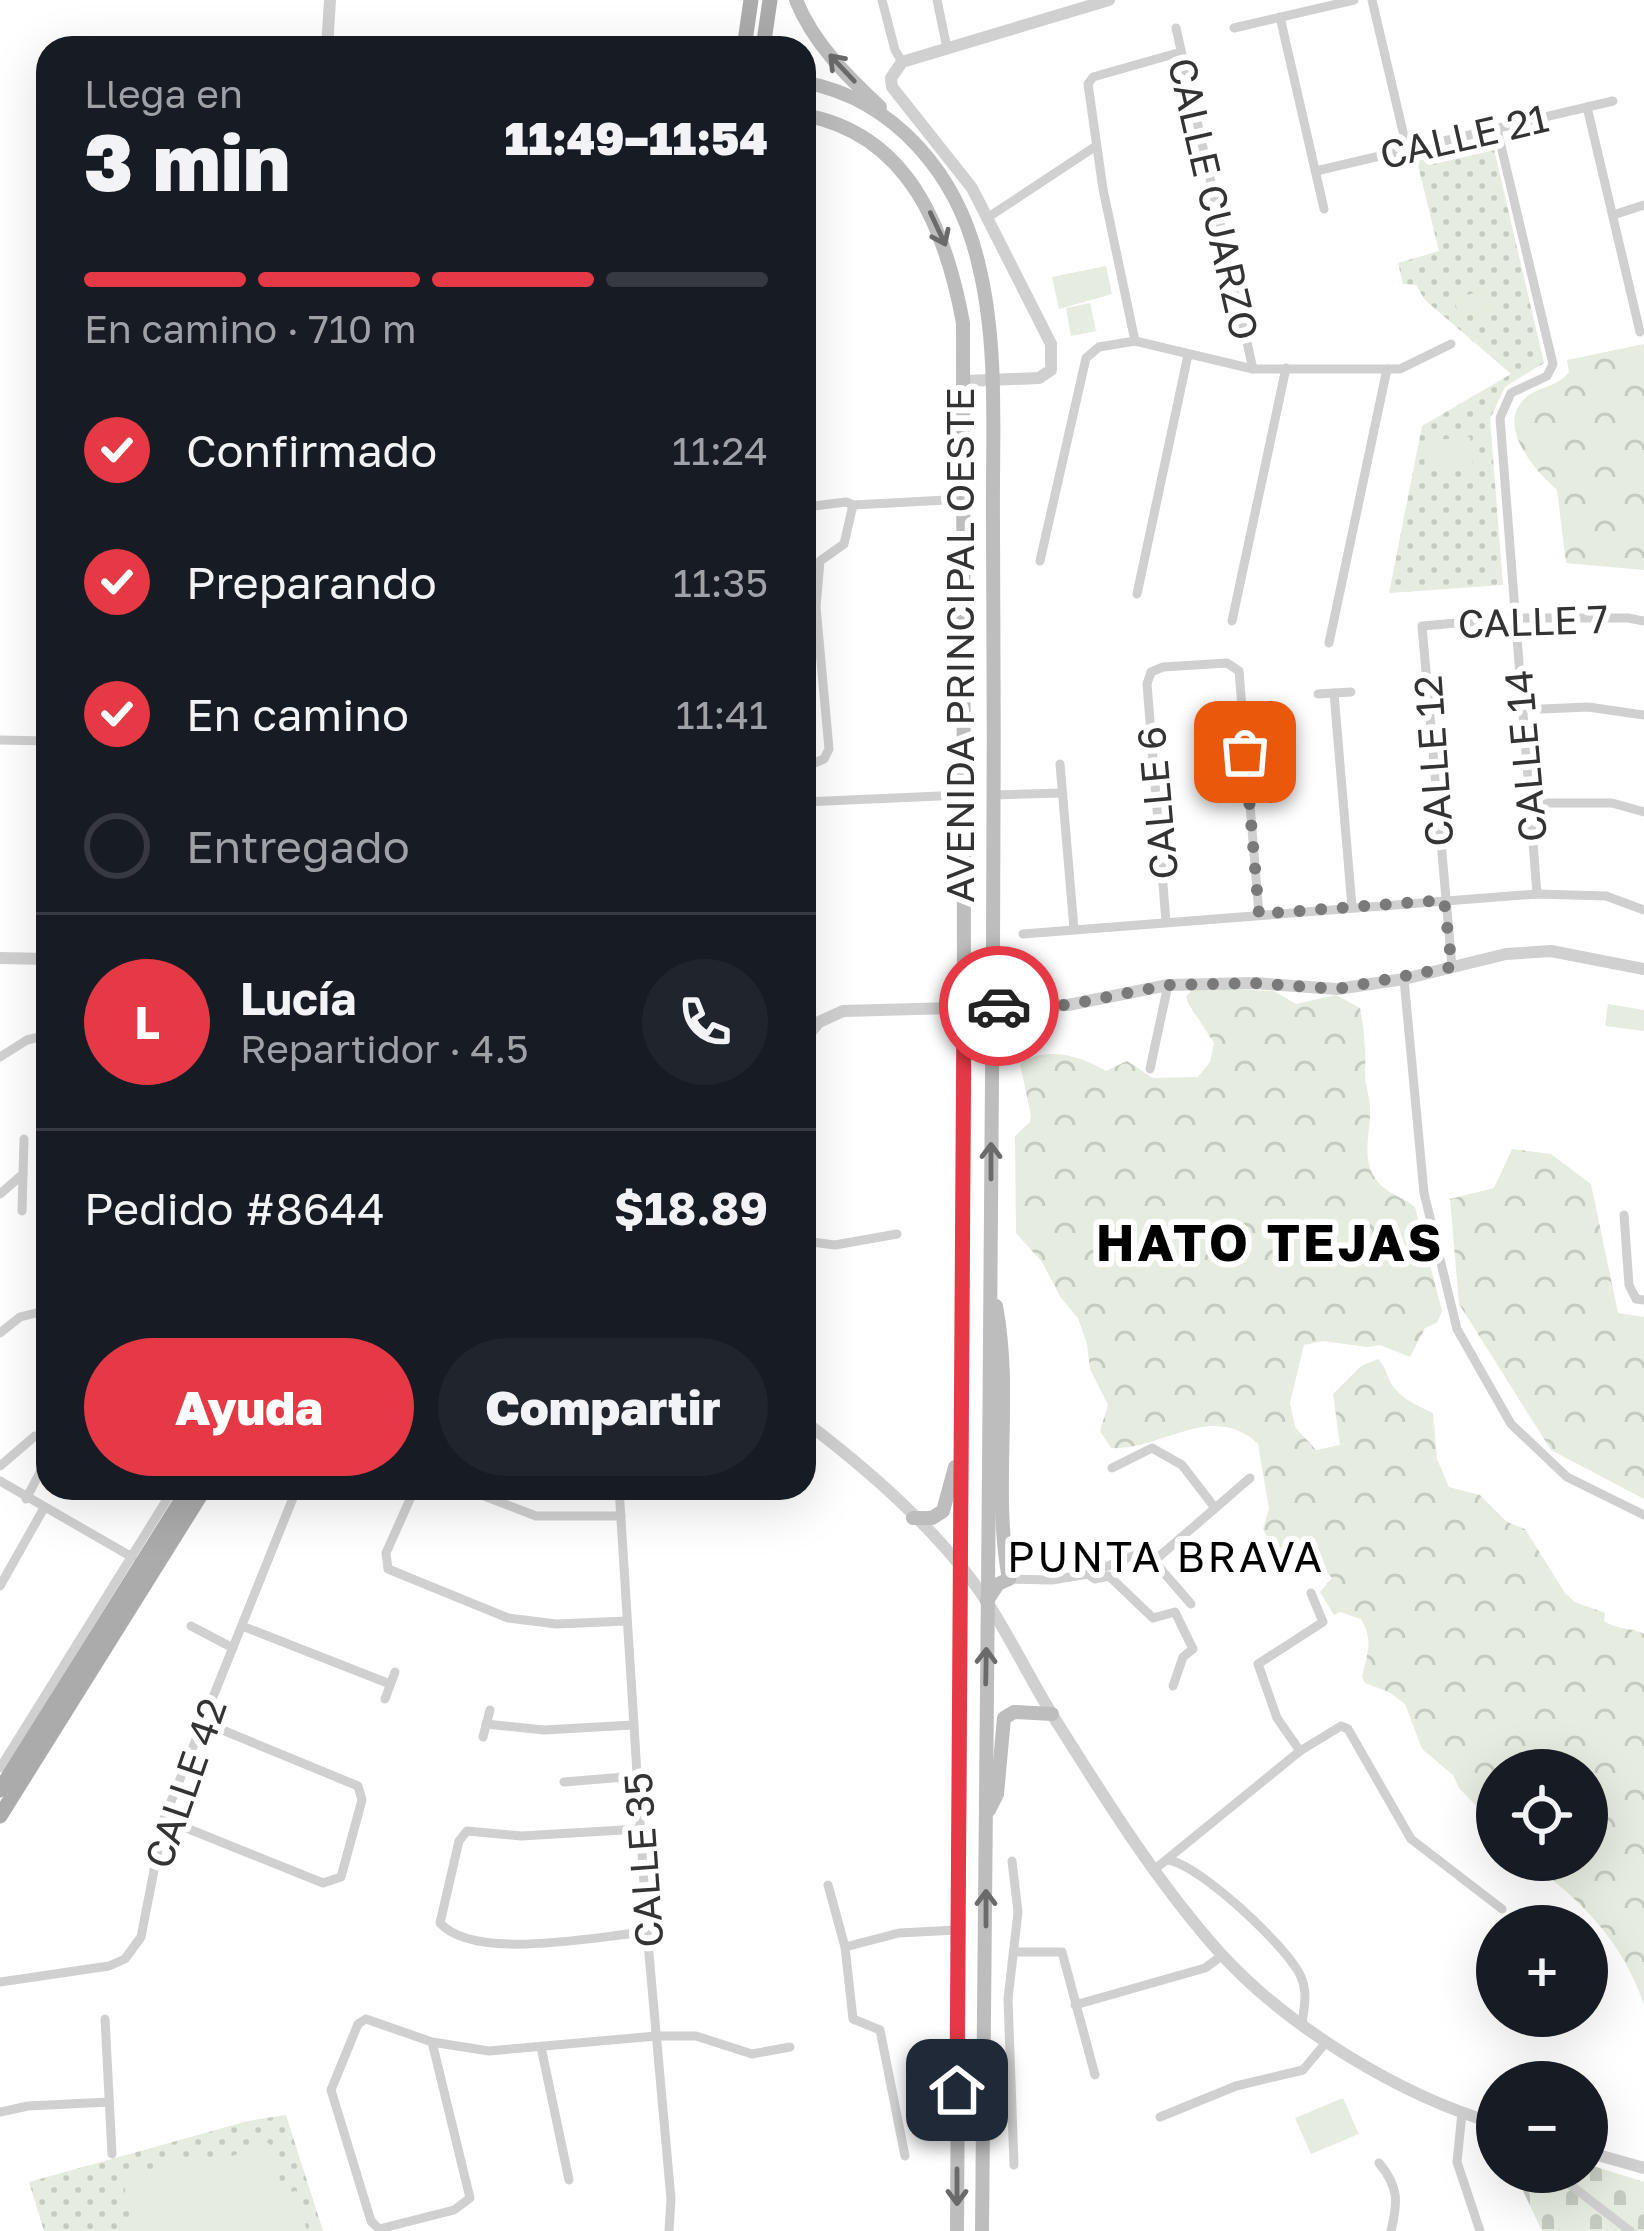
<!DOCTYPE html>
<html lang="es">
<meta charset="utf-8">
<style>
body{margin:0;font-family:"Golos Text",sans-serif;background:#20242c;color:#f1f3f6;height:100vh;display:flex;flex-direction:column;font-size:45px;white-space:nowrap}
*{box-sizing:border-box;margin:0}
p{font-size:39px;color:#9ea1a6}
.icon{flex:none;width:66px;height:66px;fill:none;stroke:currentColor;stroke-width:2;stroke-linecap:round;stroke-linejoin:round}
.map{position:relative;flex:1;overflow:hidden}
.panel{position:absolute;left:36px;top:36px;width:780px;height:1464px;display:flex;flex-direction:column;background:#171b24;border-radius:36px;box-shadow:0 12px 48px #0002}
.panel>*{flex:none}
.fabs{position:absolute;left:1476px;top:1749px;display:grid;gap:24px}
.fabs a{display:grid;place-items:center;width:132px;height:132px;border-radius:50%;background:#171b24;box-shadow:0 12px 48px #0002;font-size:60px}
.pin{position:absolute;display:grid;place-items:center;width:102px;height:102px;color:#fff;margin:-51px;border-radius:24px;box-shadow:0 6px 18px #0006}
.courier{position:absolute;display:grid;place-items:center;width:120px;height:120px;margin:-60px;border:9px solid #e63946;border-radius:50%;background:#fff;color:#222;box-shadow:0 3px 15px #0007}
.overview em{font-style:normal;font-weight:800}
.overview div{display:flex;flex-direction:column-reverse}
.overview{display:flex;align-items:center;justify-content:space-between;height:204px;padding:0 48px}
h1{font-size:78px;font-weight:800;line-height:90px}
.bar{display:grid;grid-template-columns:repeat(4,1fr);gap:18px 12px;align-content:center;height:144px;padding:0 48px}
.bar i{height:15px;border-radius:9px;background:#363941}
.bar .current{background:#e63946}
.bar p{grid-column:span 4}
.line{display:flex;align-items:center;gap:30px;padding:0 48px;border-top:3px solid #363941}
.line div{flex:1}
.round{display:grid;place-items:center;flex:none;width:126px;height:126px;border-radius:63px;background:#20242c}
ol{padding:0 48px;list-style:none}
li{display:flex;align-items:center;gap:36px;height:132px}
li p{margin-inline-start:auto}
li .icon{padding:12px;border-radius:50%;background:#e63946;color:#fff;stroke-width:4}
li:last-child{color:#9ea1a6}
li i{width:66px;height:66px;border:6px solid #363941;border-radius:50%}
.cta{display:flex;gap:24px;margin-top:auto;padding:24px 48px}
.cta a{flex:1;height:138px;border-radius:72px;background:#e63946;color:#fff;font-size:48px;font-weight:800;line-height:138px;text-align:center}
.cta a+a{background:#20242c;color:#f1f3f6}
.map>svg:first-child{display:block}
</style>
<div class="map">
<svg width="1644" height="2231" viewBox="0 0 1644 2231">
<defs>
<pattern id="grass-dots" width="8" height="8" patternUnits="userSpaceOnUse" patternTransform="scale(3)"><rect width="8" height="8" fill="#e6ecdf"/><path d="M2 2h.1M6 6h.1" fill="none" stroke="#c6cbc0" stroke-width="1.8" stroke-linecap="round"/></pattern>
<pattern id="forest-crowns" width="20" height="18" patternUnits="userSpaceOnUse" patternTransform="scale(3)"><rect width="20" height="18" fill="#e6ecdf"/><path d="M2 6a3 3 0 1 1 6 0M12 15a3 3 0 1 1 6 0" fill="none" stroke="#c6cbc0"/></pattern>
<pattern id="cemetery-stones" width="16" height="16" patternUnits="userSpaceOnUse" patternTransform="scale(3)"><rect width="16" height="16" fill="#e6ecdf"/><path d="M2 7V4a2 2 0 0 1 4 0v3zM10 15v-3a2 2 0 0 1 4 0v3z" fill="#c6cbc0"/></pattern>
</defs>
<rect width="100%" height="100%" fill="#fff"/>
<g fill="url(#grass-dots)">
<path d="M1487,141L1493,145L1544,363L1505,387L1490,419L1503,585L1389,593L1422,426L1511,374L1425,300L1416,285L1403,284L1398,263L1439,251L1416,157Z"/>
<path d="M286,2115L323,2231H44L29,2182L248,2121Z"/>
</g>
<g fill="url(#forest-crowns)">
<path d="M1644,344V570L1566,563L1557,490C1534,470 1492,422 1529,395C1544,385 1555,388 1569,372L1567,360Z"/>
<path d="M1195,987L1274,991L1296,1004L1336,995L1360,1008C1364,1028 1366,1051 1365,1071C1364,1083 1370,1096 1370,1108C1371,1131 1360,1160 1377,1181C1386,1193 1404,1198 1415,1207L1442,1311L1437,1323L1425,1328L1410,1357L1380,1345L1367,1347L1323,1341L1304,1345L1290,1403L1295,1427L1316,1450L1340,1445L1333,1394L1361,1366L1378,1359C1384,1365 1386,1372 1389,1379C1397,1397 1416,1405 1433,1413L1437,1459L1449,1487L1480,1495L1507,1522L1525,1529L1565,1593L1575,1602L1605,1613L1604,1621C1614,1629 1632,1628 1644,1634V2005C1623,1941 1580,1899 1527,1860H1587V1770H1497V1835L1487,1817L1459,1788L1453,1775L1422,1749L1405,1704L1389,1692L1365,1683L1362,1677C1367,1654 1374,1641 1361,1619L1340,1612L1334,1615L1320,1592L1332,1578L1313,1557L1300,1558L1290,1565L1279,1559L1263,1529L1269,1509L1258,1444C1212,1400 1162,1451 1111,1448L1100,1431L1108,1405L1090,1369L1087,1344L1078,1318L1061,1298L1042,1262L1016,1233L1015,1136L1030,1122L1031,1115L1020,1064C1044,1045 1082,1056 1106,1071L1127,1061L1153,1078L1198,1077L1210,1062L1214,1043L1188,1003L1186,996Z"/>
<path d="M1512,1149L1551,1154L1591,1184L1618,1313L1644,1317V1499L1551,1450L1459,1304L1450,1199L1494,1188Z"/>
</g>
<path fill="url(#cemetery-stones)" d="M1587,2164L1644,2182V2231H1542L1514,2172H1587Z"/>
<g fill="#e6ecdf">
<path d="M1106,266L1112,294L1059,309L1052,277Z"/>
<path d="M1487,290L1492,309L1459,317L1454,298Z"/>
<path d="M1090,303L1096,331L1071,336L1066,308Z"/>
<path d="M1470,437L1473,465L1425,469L1423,441Z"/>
<path d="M1608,1004L1644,1010V1031L1605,1026Z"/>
<path d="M1343,2098L1359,2134L1311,2154L1295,2118Z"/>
<path d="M269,2143L284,2193L296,2191L307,2231H132L123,2178L190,2157L209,2159L212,2163Z"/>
</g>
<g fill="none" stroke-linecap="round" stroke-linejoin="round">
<g stroke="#d0d0d0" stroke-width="9">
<path d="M882,0L895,50L902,62"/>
<path d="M937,0L947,48"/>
<path d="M1372,0L1407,149"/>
<path d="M1280,17L1324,209"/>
<path d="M1176,28L1253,369"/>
<path d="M1234,28L1354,0"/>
<path d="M1587,107L1640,332"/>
<path d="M1497,129L1553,364L1547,376L1511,393L1500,418L1537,894"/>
<path d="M1316,171L1613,101"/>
<path d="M1613,215L1644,205"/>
<path d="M987,218L1096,146"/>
<path d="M1135,341L1103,189L1088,84L1093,77L1181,52"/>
<path d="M806,507L846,502L853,505L965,499"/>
<path d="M1040,561L1086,358L1099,347L1135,341L1253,369H1400L1451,344"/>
<path d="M1137,594L1188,355"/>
<path d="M1232,621L1286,368"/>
<path d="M1329,643L1387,369"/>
<path d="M1334,693L1352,907"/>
<path d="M1318,694L1351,692"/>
<path d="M1521,710L1588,707L1644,715"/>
<path d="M0,740L48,741"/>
<path d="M1060,764L1074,929"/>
<path d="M994,795L1062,793"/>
<path d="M805,801L807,766L824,759L829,749L816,607L820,561L844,544L853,505"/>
<path d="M804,802L962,795"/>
<path d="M1529,803H1612L1644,812"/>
<path d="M1166,922L1147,684L1151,672L1163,667L1227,663L1239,671L1259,914"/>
<path d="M1023,934L1537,894L1606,896L1644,910"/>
<path d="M1452,967L1422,626L1514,618H1628L1644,621"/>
<path d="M1404,979L1424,1193L1457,1329L1511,1424L1567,1477L1644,1515"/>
<path d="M0,1057L27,1040L48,1035"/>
<path d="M1150,1069L1168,985"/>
<path d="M0,1194L23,1174"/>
<path d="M22,1211L24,1139"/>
<path d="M1624,1215L1629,1285L1636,1299L1644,1300"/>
<path d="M804,1241L835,1245L897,1234"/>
<path d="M0,1333L20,1317L48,1310"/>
<path d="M0,1466L35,1436H48"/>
<path d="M1112,1468L1152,1448L1182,1465L1215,1508"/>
<path d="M0,1481L132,1557"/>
<path d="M415,1488L386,1553L388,1569L508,1618L556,1624L627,1621"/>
<path d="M463,1488L536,1516H621"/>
<path d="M619,1488L647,1932L671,2199L669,2231"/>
<path d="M26,1499L48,1457"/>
<path d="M1154,1561L1250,1478"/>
<path d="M1088,1574L1095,1579L1109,1576L1153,1618L1175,1612L1193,1649L1183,1657L1173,1686"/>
<path d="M1009,1579L1052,1580L1088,1574L1145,1551L1191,1604"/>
<path d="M0,1586L44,1508"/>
<path d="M191,1626L233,1648"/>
<path d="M242,1626L390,1684"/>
<path d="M385,1699L395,1672"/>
<path d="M486,1724L544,1730L633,1725"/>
<path d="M483,1737L490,1710"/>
<path d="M1300,1751L1277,1718L1258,1664L1323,1622L1311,1593"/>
<path d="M0,1768L174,1488"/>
<path d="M564,1782L637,1776"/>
<path d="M164,1819L323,1883L341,1877L362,1800L358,1786L203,1722"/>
<path d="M640,1829L521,1836L467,1831L459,1841L440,1923C475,1962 597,1936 647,1932"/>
<path d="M1168,1860C1199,1864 1289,1948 1301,1977C1308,1993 1304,2007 1302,2024"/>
<path d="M1012,1861L1018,1912L1008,1999L1014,2165"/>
<path d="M1155,1869L1300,1751L1341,1726L1348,1729L1411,1839L1502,1909"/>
<path d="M828,1885L845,1947L853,2019L880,2030L905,2156"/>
<path d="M845,1947L899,1933L957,1930"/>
<path d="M1014,1952H1062L1095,2075"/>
<path d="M0,1982L109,1966L125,1959L141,1937L164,1819L297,1488"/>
<path d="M1075,2005L1205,1968L1223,1955"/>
<path d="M105,2019L112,2154"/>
<path d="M432,2042L470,2198L454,2210L379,2229L371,2221L331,2090L358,2024L366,2019L432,2042L489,2051L656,2036H696L752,2054L790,2047"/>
<path d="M541,2047L569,2180"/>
<path d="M0,2112L28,2106L109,2102"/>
<path d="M1462,2113L1457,2162L1480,2231"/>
<path d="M1160,2117L1236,2086L1303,2070L1327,2041"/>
<path d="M1379,2163C1399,2187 1398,2202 1391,2231"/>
<path d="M1529,2172L1543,2179L1559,2176L1630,2231"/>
</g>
<g stroke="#d0d0d0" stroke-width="12">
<path d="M327,48L330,0"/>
<path d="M966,381L1039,378L1051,370V344L972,188L892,87L891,78L902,62L1109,0"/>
<path d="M0,958L48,959"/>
<path d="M804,1040L819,1022L843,1011L1068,1005L1168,985L1253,983L1337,989L1404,979L1506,954L1551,951L1644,969"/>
<path d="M804,1421C861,1464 918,1513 963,1569C1000,1614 1023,1668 1053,1716C1104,1797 1157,1883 1221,1954C1289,2028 1401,2096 1497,2124"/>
<path d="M1587,2152L1644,2168"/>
</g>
<g stroke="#bdbdbd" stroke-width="14">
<path d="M796,0C813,43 847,76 880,107"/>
<path d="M804,82C897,100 959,177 979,266C999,349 992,439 993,524C994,666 994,808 993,950C988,1377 989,1804 982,2231"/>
<path d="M804,115C909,134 946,230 963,323L964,1007L957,2231"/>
<path d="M913,1518H932L943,1511L955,1467"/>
<path d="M987,1601L998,1584L1009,1579C992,1489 1013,1396 996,1306"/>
<path d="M989,1810L997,1794L1004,1718L1014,1712L1052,1714"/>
</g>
<g stroke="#ababab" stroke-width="15">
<path d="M744,48L751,0"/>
<path d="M763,48L770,0"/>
<path d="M0,1790L189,1488"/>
<path d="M0,1816L205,1488"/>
</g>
</g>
<defs><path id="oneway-shaft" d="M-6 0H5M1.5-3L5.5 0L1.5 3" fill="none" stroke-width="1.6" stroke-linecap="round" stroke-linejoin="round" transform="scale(3)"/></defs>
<g stroke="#6a6a6a">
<use href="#oneway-shaft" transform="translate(842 68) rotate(-133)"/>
<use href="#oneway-shaft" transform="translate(938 229) rotate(65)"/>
<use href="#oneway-shaft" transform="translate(991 1161) rotate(-90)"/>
<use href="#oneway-shaft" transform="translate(986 1666) rotate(-89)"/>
<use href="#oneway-shaft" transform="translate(986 1908) rotate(-90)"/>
<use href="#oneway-shaft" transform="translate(957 2187) rotate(90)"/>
</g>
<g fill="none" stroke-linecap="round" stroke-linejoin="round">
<path stroke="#7a7a7a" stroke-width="12" stroke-dasharray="0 21.6" d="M999,1006L1068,1005L1168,985L1253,983L1337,989L1452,967L1444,900L1259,914L1245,752"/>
<path stroke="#e63946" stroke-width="15" d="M957,2090L964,1007L999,1006"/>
</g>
<g text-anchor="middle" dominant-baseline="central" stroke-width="12" stroke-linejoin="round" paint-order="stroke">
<g font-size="39" fill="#333" stroke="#fff">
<text transform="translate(1464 136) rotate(-13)">CALLE 21</text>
<text transform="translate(1214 199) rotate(77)">CALLE CUARZO</text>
<text transform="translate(1533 621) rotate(-2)">CALLE 7</text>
<text transform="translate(959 645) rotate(-90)">AVENIDA PRINCIPAL OESTE</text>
<text transform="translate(1525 756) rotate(-95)">CALLE 14</text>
<text transform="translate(1433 761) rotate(-94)">CALLE 12</text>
<text transform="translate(1157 803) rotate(-95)">CALLE 6</text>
<text transform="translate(185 1783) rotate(-71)">CALLE 42</text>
<text transform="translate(643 1860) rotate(-94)">CALLE 35</text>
</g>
<g font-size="42" letter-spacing="3" fill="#000" stroke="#fff">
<text x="1166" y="1556">PUNTA BRAVA</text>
</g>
<g font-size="51" font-weight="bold" letter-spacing="3" fill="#000" stroke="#fff">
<text x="1270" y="1241">HATO TEJAS</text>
</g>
</g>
</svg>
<div class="fabs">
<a><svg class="icon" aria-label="locate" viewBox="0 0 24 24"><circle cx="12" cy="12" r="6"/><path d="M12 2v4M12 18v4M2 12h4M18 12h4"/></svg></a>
<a>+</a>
<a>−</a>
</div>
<div class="pin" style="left:1245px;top:752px;background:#ea580c"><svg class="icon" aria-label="bag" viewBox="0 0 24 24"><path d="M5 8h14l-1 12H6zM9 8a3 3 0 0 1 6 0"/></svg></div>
<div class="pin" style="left:957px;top:2090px;background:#1f2937"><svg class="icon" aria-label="home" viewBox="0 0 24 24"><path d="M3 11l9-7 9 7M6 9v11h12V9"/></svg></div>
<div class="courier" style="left:999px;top:1006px"><svg class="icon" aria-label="car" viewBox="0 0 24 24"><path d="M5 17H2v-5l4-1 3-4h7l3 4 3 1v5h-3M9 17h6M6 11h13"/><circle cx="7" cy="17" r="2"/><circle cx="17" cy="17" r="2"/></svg></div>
<section class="panel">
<div class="overview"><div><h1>3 min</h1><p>Llega en</p></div><em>11:49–11:54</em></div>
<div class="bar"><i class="current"></i><i class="current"></i><i class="current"></i><i></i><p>En camino · 710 m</p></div>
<ol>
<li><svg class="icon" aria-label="check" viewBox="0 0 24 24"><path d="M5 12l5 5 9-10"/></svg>Confirmado<p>11:24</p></li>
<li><svg class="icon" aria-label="check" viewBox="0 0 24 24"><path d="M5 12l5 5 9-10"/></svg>Preparando<p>11:35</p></li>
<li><svg class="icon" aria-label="check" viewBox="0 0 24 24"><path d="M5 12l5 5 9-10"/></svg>En camino<p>11:41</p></li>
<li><i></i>Entregado</li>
</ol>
<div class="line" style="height:216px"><b class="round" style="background:#e63946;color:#fff">L</b><div><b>Lucía</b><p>Repartidor · 4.5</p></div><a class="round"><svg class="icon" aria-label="phone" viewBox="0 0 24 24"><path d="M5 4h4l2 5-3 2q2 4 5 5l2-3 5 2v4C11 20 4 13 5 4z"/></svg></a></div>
<div class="line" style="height:156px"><div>Pedido #8644</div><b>$18.89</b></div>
<div class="cta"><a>Ayuda</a><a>Compartir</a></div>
</section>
</div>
